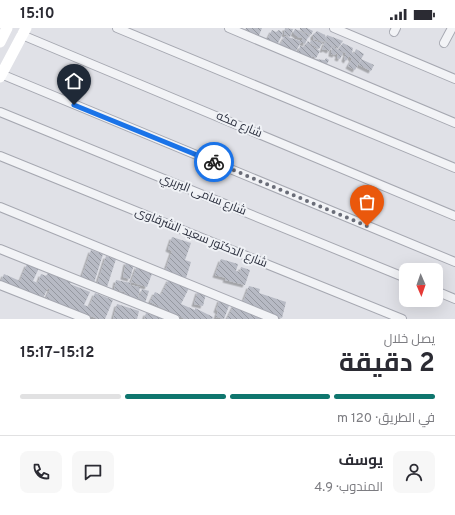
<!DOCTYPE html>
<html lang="ar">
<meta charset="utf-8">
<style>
body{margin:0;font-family:Overpass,Cairo,sans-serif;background:#f7f7f7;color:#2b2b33;direction:rtl;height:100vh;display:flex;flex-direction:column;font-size:15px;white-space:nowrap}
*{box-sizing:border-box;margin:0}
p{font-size:13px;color:#7c7c81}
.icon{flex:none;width:22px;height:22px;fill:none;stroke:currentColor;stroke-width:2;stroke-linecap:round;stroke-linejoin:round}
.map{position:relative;height:291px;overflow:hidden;direction:ltr}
.side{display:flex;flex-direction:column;background:#fff;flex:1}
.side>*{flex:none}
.needle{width:26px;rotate:178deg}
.buttons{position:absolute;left:399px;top:235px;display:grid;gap:8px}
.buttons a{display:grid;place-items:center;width:44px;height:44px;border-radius:8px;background:#fff;box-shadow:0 4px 16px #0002;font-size:20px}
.pin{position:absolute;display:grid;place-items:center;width:34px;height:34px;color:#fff;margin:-41px -17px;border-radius:50% 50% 50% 0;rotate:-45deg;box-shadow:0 0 4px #0007}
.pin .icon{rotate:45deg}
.courier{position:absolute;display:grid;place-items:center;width:40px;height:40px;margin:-20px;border:3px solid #1a73e8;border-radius:50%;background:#fff;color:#222;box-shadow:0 1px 5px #0007}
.head em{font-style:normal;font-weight:700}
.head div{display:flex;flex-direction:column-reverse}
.head{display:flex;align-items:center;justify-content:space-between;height:68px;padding:0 20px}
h1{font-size:26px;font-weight:700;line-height:30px}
.bar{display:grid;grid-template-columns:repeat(4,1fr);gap:6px 4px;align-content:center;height:48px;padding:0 20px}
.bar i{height:5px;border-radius:3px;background:#e1e1e2}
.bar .selected{background:#0f766e}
.bar p{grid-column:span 4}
.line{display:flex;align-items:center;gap:10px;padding:0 20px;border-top:1px solid #e1e1e2}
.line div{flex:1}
.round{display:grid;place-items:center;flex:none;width:42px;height:42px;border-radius:8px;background:#f7f7f7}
.status{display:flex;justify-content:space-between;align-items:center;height:28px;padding:0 20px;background:#fff;direction:ltr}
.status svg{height:11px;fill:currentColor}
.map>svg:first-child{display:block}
</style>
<div class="status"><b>15:10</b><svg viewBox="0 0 49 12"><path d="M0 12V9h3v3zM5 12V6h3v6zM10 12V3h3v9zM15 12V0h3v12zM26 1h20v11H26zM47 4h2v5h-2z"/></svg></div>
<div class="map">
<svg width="455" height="291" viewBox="0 0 455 291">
<defs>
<pattern id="building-back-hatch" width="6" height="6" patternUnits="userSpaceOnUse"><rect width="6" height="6" fill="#b7bac4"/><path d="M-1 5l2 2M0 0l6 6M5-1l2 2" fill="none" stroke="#9598a0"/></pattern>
<filter id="shadow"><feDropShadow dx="-2.5" dy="2.5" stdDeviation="0" flood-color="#0004"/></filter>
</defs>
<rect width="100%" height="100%" fill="#e0e1e7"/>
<g fill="url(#building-back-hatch)" filter="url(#shadow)">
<path d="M246,0H262L258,10L244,4Z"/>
<path d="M285,0L293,1L290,9L284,6Z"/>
<path d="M300,0H307L313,3L311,7L300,2Z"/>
<path d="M295,1L309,7L305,16L301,14L296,23L280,17L285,8L300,13V12H302V10L298,9L297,10V8L293,5Z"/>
<path d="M272,2L276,4L279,2L283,5L277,17L268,14V10Z"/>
<path d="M317,3L325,7L326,10L324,14L313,11V7Z"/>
<path d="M327,7L343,13L338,20L325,13Z"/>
<path d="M311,12L322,15L319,21L310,15Z"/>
<path d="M308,13L310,15L309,17H313V19L320,23L316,30L312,28L311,31L298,25L300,18L304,19Z"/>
<path d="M325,14L333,17L329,23L325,21L324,22H322Z"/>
<path d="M343,15L353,20L352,24L354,26L356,21L364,26L355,42L348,38L352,31L349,28L346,33L344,31L346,25L338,22L343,25L340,31L337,30L338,27L336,25L335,27L331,26L332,18L338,22Z"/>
<path d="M326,30L329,32L326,38L313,33L314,31L325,32Z"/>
<path d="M361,31L374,37L371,43L359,37Z"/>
<path d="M172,209L191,215L185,232L191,234L186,250L165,243L172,223L168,221Z"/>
<path d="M91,222L103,226L94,255L81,251Z"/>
<path d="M106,228L116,231L107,259L97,256Z"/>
<path d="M221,231L238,236L236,243L240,244L241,239L250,242L245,257L225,252L226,250L215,247Z"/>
<path d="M126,234L134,236L130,251L123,249Z"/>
<path d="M27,236L39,240L33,253L38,255L41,246L46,248L48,245L71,254L70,256L90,264L84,277L89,279L95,265L113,272L105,291H98L46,270L50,261L48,260L43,270L1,253L4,246L20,253Z"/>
<path d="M137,238L153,243L147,259L131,254Z"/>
<path d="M169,251L189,260L181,276L195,282V280L213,289L212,291H185L150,274L155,264L161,267Z"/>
<path d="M116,252L131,255L130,257L140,259L138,271L124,269L125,264L114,262Z"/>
<path d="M249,258L260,261L259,265L286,274L282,290L269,286L270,284L243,274Z"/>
<path d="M142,261L149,263L145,275L138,273Z"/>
<path d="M198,263L206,265L203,278L194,276Z"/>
<path d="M220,271L230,275L224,291L216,289L218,283L216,282Z"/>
<path d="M235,275L251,285L263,291H227Z"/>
<path d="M117,276L139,283L137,291H113Z"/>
<path d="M146,285L166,291H144Z"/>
</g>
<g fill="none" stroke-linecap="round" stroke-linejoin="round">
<defs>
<g id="street">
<path d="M117,0L455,140"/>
<path d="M229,0L455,95"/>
<path d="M334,0L455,51"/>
<path d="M394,4L396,0"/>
<path d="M22,7L455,188"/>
<path d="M444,15L452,0"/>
<path d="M1,46L455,234"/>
<path d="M0,84L406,250"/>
<path d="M0,128L402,291"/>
<path d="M0,179L274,291"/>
<path d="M0,221L175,291"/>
<path d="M0,257L86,291"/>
<path d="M436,263L455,271"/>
</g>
</defs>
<use href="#street" stroke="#a6a8b1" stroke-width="10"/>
<use href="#street" stroke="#f2f3f6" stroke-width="8"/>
<g stroke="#fff" stroke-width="11">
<path d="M0,14L7,0"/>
<path d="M0,49L26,0"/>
</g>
</g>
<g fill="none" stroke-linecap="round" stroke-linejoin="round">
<path stroke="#6a6d78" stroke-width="4" stroke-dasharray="0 7.2" d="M214,134L367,198"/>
<path stroke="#1a73e8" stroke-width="5" d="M74,77L214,134"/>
</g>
<g text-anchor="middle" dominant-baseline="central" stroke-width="4" stroke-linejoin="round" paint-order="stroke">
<g font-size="12" fill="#2a2e3d" stroke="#eff1f5">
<text transform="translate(239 97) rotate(23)">شارع مكه</text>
<text transform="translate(203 167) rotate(22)">شارع سامى البربري</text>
<text transform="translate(201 210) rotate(22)">شارع الدكتور سعيد الشرقاوى</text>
</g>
</g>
</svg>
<div class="buttons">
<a><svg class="needle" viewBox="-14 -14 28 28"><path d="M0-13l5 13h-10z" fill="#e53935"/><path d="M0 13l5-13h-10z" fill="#7c7c81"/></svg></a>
</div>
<div class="pin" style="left:367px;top:198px;background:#ea580c"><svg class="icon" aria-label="bag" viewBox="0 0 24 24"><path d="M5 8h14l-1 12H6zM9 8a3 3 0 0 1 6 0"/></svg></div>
<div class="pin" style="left:74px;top:77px;background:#1f2937"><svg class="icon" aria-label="home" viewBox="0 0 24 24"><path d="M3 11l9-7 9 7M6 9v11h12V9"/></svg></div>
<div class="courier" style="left:214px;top:134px"><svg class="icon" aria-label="bike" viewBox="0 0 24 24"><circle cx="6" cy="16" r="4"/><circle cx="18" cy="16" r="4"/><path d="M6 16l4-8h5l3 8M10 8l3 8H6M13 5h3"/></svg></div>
</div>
<section class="side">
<div class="head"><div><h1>2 دقيقة</h1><p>يصل خلال</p></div><em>15:12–15:17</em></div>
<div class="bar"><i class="selected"></i><i class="selected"></i><i class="selected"></i><i></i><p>في الطريق · 120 m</p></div>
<div class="line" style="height:72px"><a class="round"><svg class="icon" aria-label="person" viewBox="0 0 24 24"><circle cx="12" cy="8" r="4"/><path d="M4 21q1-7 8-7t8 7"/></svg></a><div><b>يوسف</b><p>المندوب · 4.9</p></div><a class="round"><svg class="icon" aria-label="chat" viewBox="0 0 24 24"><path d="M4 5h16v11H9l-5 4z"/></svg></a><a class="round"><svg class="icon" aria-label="phone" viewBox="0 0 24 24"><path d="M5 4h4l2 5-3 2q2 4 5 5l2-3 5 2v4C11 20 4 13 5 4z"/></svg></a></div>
</section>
